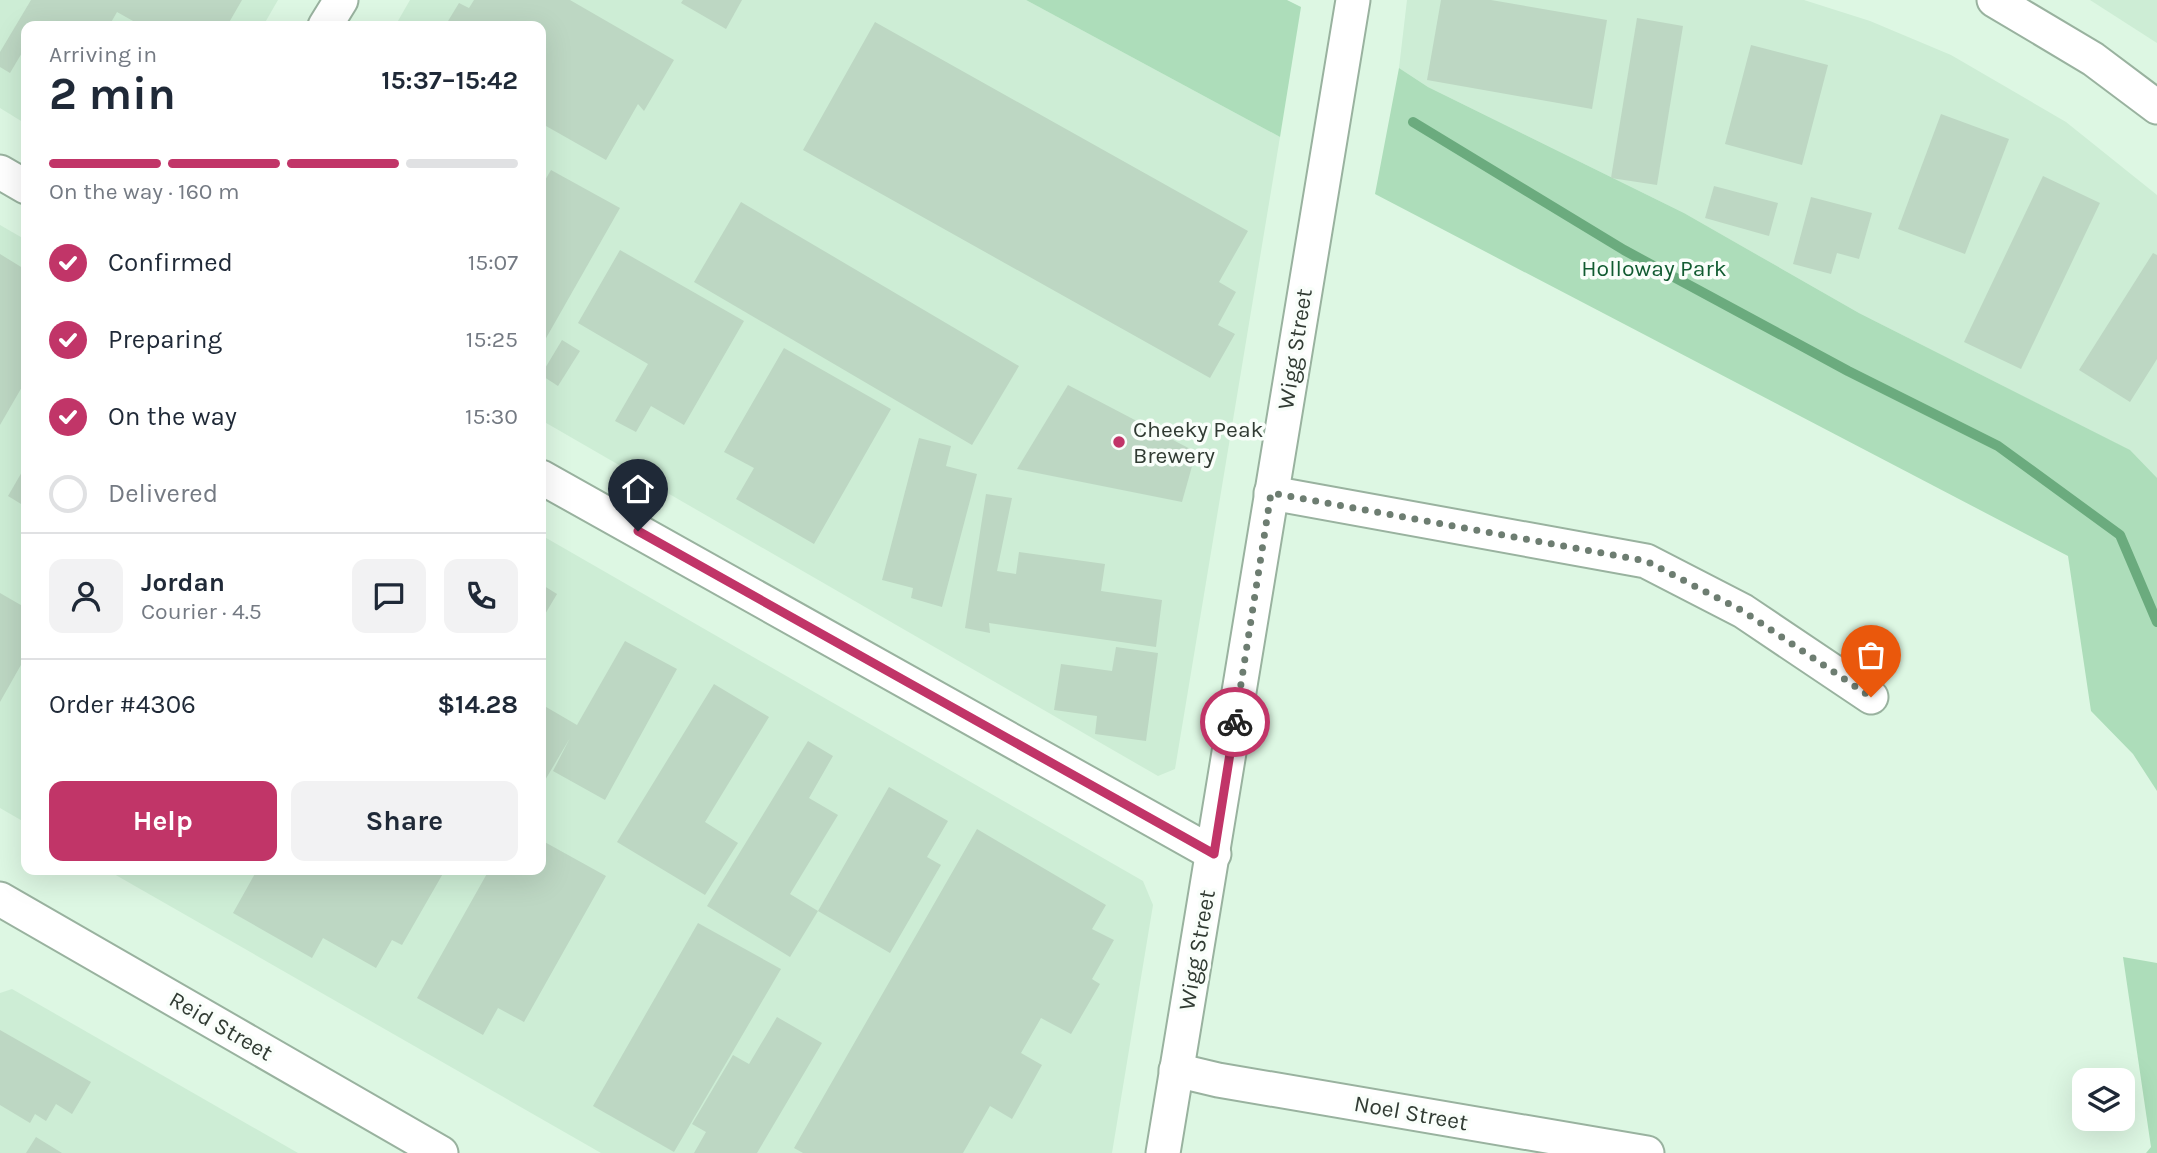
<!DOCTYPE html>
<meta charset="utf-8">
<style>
body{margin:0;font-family:Karla,sans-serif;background:#f2f2f3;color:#1f2937;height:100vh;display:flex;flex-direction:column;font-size:26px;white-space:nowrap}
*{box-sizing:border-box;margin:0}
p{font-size:23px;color:#747a83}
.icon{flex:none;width:38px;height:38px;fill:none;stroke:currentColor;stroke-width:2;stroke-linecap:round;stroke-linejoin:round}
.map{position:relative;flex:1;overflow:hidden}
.side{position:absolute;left:21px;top:21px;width:525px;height:854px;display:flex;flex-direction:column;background:#fff;border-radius:14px;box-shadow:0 7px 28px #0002}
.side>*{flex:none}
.tools{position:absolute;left:2072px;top:1068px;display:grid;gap:14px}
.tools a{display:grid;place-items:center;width:63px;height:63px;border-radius:14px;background:#fff;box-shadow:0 7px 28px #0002;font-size:35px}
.pin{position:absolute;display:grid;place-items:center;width:60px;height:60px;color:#fff;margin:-72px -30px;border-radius:50% 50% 50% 0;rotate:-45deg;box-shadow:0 0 7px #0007}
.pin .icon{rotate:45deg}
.courier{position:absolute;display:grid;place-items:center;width:70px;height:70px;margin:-35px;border:5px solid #c13568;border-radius:50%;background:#fff;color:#222;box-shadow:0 2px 9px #0007}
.headline em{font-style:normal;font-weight:700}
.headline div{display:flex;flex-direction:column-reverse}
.headline{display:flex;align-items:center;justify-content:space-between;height:119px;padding:0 28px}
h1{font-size:46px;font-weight:700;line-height:52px}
.bar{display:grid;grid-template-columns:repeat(4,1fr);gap:10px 7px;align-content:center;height:84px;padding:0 28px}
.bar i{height:9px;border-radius:5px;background:#e0e1e3}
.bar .on{background:#c13568}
.bar p{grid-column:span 4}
.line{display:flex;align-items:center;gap:18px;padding:0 28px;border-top:2px solid #e0e1e3}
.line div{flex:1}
.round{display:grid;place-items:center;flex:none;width:74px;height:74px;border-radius:14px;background:#f2f2f3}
ol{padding:0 28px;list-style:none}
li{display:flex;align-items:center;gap:21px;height:77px}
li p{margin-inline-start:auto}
li .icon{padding:7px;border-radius:50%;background:#c13568;color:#fff;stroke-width:4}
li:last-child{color:#747a83}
li i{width:38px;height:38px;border:4px solid #e0e1e3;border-radius:50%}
.action{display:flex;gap:14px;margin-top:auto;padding:14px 28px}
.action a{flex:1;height:80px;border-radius:14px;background:#c13568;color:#fff;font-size:28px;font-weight:700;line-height:80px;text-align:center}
.action a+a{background:#f2f2f3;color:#1f2937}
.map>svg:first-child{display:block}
</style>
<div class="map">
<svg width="2157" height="1153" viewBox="0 0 2157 1153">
<rect width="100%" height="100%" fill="#ddf7e3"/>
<g fill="#cdedd5">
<path d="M0,0H278L263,26H26V124L0,108Z"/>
<path d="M410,0H1026L1280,137L1175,769L1158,776L541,420V26H395Z"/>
<path d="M1407,0H1804L1870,21L1951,55L2066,122L2157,195V480L2125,448L1859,313L1684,213L1428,87L1399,68Z"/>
<path d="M2090,0H2157V43Z"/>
<path d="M0,225L26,240V823L0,808Z"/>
<path d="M541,535L1143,881L1153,905L1112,1153H601L107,870H541Z"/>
<path d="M12,989L298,1153H0V993Z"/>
</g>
<g fill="#adddba">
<path d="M1026,0H1287L1301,7L1280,137Z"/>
<path d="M1399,68L1428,87L1684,213L1859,313L2130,450L2157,478V791L2133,754L2091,711L2068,556L1375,194Z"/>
<path d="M2123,957L2157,963V1153H2146L2151,1147Z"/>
</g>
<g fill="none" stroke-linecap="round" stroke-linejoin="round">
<path stroke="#6bab7e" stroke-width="10" d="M1413,122L1624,250L1848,371L1998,446L2120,535L2157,622"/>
</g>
<g fill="#bdd7c3">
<path d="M31,0H242L227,26H142L117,12L109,26H26V46L10,73L0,67V52Z"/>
<path d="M474,0H570L674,60L644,111L638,104L606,160L546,126L541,135V26H445L459,3L469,8Z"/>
<path d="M683,0H742L726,29L681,3Z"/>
<path d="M1441,0H1491L1607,20L1592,109L1427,80Z"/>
<path d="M1637,18L1683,26L1657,185L1611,178Z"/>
<path d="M875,22L1248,231L1219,282L1236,292L1218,325L1235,334L1210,378L803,150Z"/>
<path d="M1751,45L1828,65L1802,165L1725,144Z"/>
<path d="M1941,114L2009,139L1965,254L1898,229Z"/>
<path d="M551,170L620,208L541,347V187Z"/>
<path d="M2043,176L2100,203L2021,369L1964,342Z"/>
<path d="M1714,186L1778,203L1769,236L1705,218Z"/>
<path d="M1811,197L1872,213L1859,259L1837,253L1831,274L1793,264Z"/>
<path d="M741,202L1019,366L972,445L694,282Z"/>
<path d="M620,250L744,321L684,425L651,406L636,432L615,421L648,364L578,323Z"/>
<path d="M2153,253L2157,255V359L2130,402L2079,370Z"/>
<path d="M0,254L26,270V380L0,425Z"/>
<path d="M562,340L580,351L558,386L541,375Z"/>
<path d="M784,348L891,409L814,544L736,499L754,468L724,452Z"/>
<path d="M1068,385L1196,452L1182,502L1017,469Z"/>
<path d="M919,438L951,446L946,466L977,474L942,607L911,598L913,588L882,580Z"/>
<path d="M26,465V507L8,496Z"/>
<path d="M986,494L1012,498L997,571L1016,574L1019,552L1105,564L1101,591L1162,600L1156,647L989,623L990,633L965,628Z"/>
<path d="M541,584L557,594L541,621Z"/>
<path d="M0,593L26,608V656L0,702Z"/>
<path d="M625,641L677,669L605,800L553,771L570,738L541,787V704L577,725Z"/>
<path d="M1116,647L1158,653L1146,741L1095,734L1097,716L1054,710L1061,664L1112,671Z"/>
<path d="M714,684L769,717L705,822L738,843L705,895L617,842Z"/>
<path d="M808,741L833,756L809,798L838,815L790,894L818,911L790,957L707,906Z"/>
<path d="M889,787L948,821L927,857L941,865L890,953L818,911Z"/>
<path d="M977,829L1106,905L1092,929L1114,940L1092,979L1100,984L1071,1034L1041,1018L1021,1053L1042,1065L1012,1119L990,1106L963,1153H803L794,1148Z"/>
<path d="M541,840L606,876L524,1022L498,1008L483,1035L417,998L489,870H541Z"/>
<path d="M257,870H445L402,945L392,940L376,968L323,938L312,958L233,913Z"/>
<path d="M698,923L781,969L674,1152L593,1106Z"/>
<path d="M777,1017L822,1043L757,1153H694L706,1132L692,1124L733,1055L749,1064Z"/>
<path d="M0,1030L91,1082L72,1114L56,1104L46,1121L35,1114L30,1123L0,1105Z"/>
<path d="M36,1137L62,1153H26Z"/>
</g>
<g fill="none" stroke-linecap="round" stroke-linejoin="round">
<defs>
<g id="minor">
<path d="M1994,0L2093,59L2157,107"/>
<path d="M325,26L341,0"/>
<path d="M0,172L26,187"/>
<path d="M541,477L1214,854"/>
<path d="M1271,493L1646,561L1743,611L1871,697"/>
<path d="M0,899L441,1153"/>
<path d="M1176,1070L1218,1080L1647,1153"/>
<path d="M1163,1153L1353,0"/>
</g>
</defs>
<use href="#minor" stroke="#99b29f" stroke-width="37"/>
<use href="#minor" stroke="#fff" stroke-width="33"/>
</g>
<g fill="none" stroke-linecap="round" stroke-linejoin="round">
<path stroke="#6d7d71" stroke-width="7" stroke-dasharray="0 12.6" d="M1235,722L1271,493L1646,561L1743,611L1871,697"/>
<path stroke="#c13568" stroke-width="9" d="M638,531L1214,854L1235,722"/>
</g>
<circle fill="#c13568" stroke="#f9fefa" stroke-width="2.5" cx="1119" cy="442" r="7"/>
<g text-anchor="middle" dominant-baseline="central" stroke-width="7" stroke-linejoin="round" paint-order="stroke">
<g font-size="23" fill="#115b31" stroke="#f9fefa">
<text x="1654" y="268">Holloway Park</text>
</g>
<g font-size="23" fill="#313b33" stroke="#f9fefa">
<text transform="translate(1295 349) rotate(-81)">Wigg Street</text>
<text transform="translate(1197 950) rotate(-80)">Wigg Street</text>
<text transform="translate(221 1026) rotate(30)">Reid Street</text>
<text transform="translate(1411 1113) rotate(10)">Noel Street</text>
</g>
<g font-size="23" fill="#313b33" stroke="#f9fefa" text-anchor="start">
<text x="1133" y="429">Cheeky Peak<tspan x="1133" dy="26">Brewery</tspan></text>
</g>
</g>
</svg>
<div class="tools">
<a><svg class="icon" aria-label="layers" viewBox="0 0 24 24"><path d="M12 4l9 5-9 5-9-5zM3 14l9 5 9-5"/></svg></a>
</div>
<div class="pin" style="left:1871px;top:697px;background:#ea580c"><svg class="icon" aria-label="bag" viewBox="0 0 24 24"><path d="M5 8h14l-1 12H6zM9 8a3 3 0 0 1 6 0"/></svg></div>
<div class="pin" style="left:638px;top:531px;background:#1f2937"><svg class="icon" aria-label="home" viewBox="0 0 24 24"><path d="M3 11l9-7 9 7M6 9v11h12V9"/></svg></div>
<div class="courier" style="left:1235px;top:722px"><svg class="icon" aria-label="bike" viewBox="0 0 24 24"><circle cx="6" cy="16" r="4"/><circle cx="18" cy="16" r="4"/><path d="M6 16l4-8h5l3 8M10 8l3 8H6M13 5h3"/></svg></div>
<section class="side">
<div class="headline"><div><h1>2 min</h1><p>Arriving in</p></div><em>15:37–15:42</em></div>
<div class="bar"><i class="on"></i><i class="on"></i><i class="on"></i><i></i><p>On the way · 160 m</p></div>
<ol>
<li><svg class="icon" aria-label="check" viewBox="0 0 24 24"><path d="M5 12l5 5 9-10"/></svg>Confirmed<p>15:07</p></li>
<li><svg class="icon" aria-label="check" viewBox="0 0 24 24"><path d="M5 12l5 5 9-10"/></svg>Preparing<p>15:25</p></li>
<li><svg class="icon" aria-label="check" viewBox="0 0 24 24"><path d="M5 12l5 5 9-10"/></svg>On the way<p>15:30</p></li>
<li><i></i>Delivered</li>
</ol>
<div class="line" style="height:126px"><a class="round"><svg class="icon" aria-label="person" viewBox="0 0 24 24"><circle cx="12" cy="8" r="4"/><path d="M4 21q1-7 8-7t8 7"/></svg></a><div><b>Jordan</b><p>Courier · 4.5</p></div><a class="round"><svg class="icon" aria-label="chat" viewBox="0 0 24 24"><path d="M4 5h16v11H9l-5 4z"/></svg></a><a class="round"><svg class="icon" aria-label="phone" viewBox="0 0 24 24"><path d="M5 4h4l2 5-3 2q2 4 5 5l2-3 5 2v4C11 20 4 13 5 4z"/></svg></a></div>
<div class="line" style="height:91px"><div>Order #4306</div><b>$14.28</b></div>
<div class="action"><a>Help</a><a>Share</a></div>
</section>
</div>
